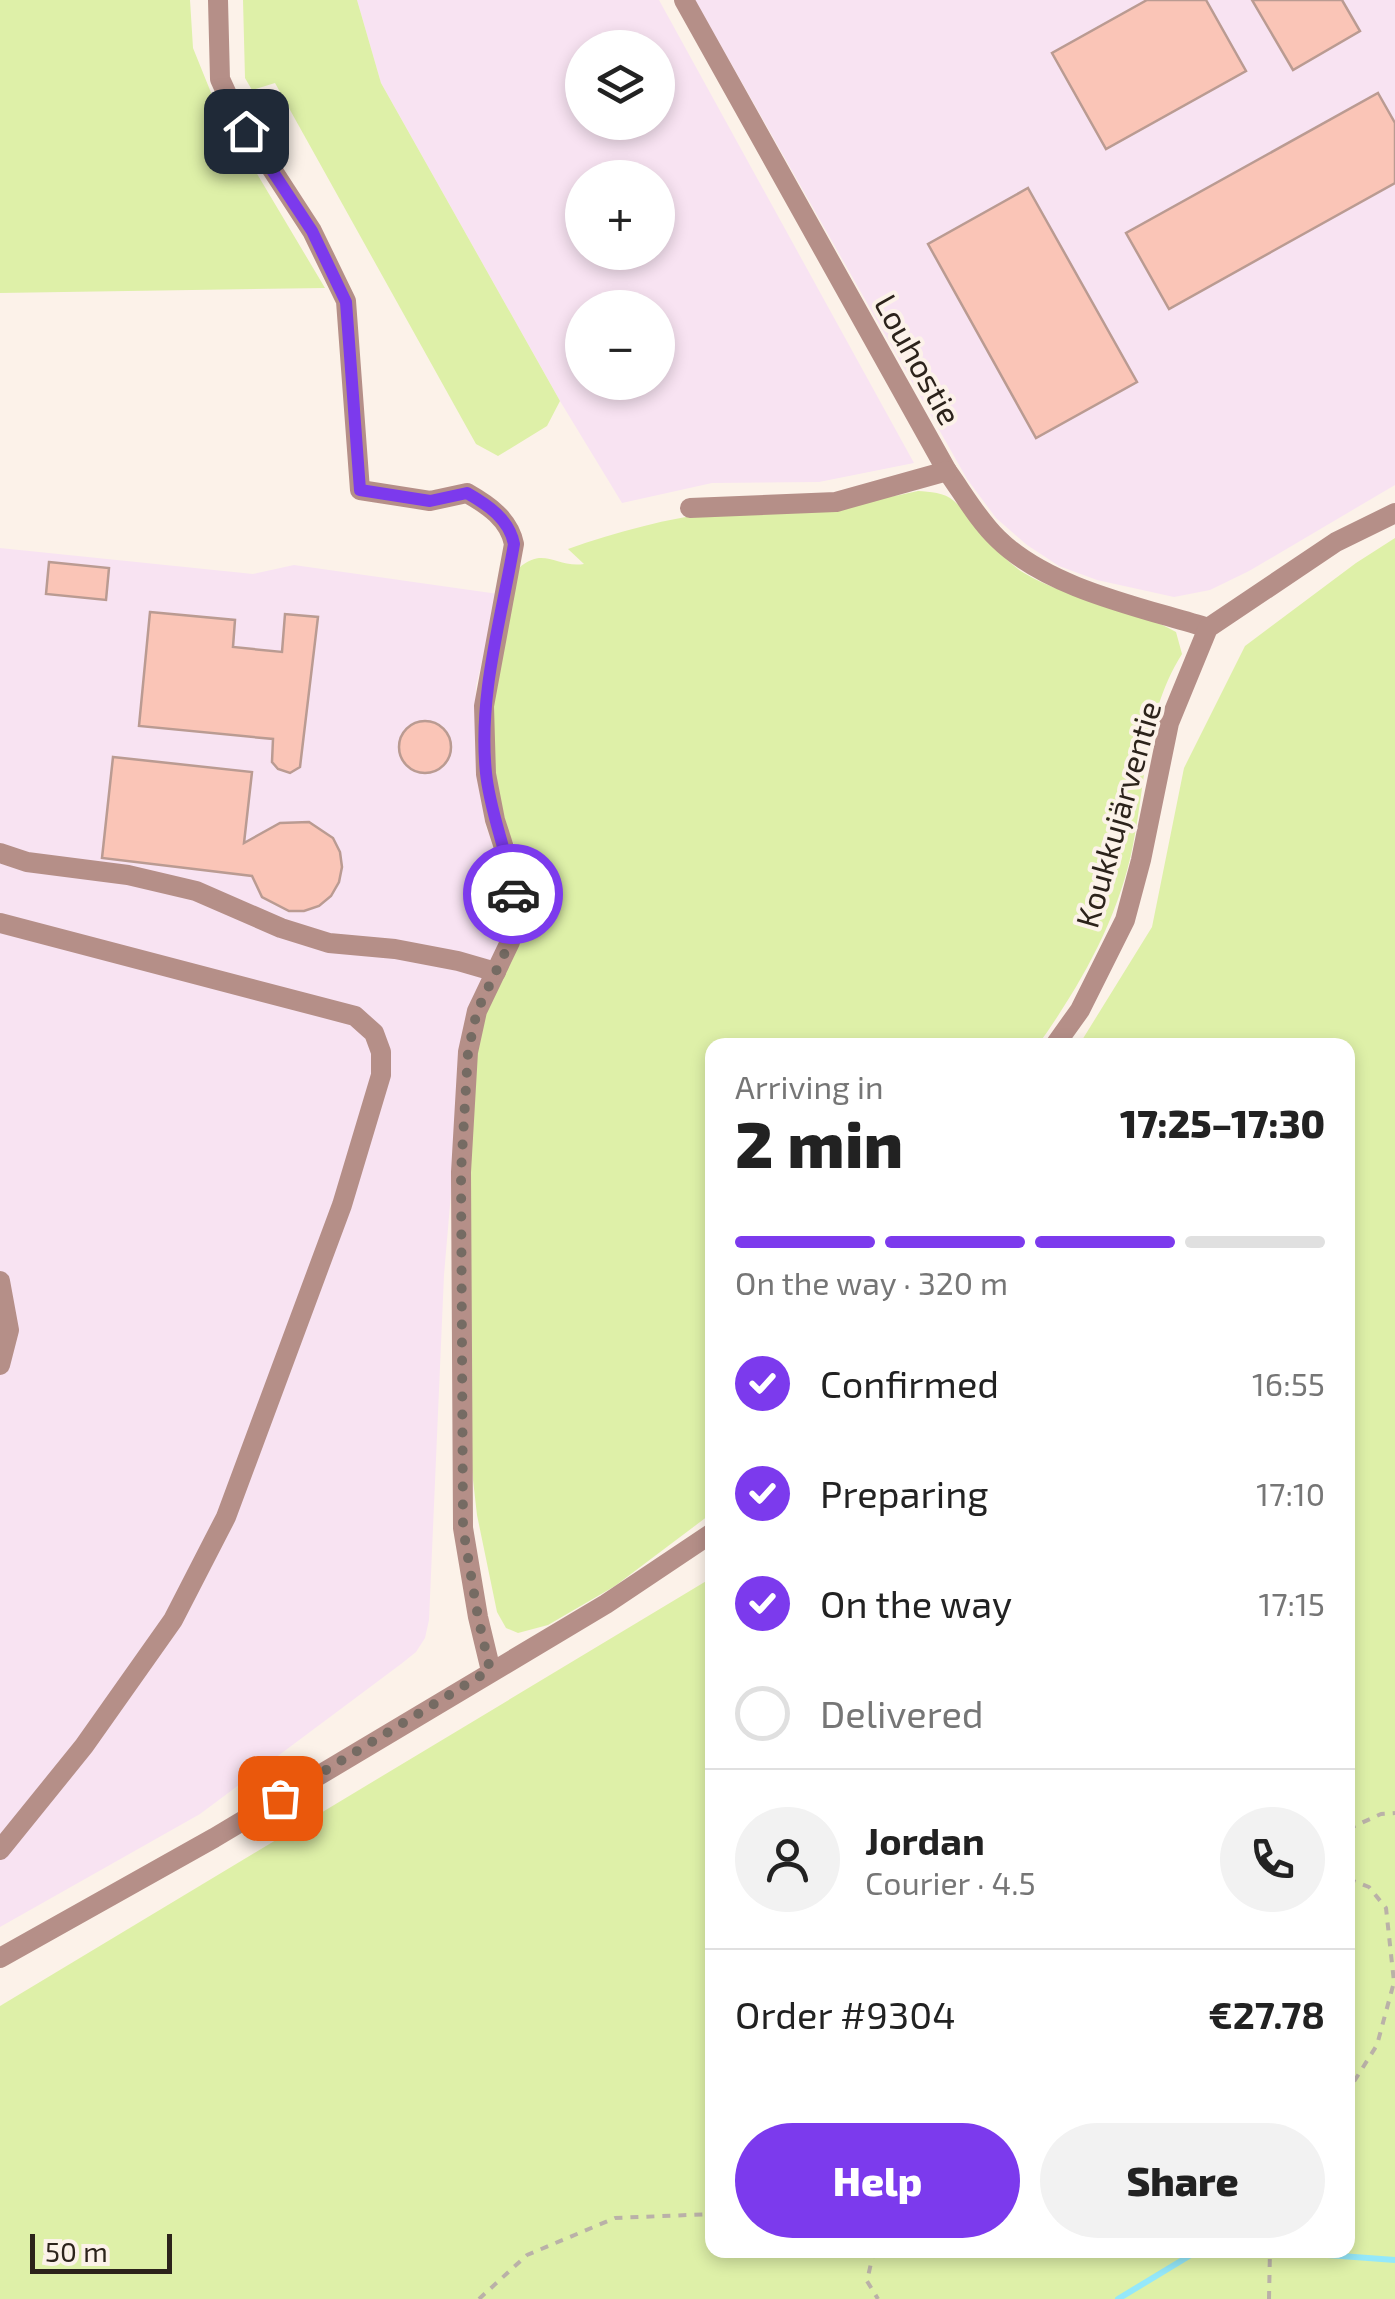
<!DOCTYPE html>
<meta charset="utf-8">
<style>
body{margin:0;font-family:"Exo 2",sans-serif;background:#f2f2f2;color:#222;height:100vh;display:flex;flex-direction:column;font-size:38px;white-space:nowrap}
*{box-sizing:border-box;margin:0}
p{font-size:32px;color:#767676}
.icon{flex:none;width:55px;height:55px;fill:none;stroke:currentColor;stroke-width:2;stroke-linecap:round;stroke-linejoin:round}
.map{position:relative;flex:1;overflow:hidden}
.side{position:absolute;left:705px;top:1038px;width:650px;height:1220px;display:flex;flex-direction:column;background:#fff;border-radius:20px;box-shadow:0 5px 15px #0003}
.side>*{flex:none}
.tools{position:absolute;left:565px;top:30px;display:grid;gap:20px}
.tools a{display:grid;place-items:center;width:110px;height:110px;border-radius:50%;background:#fff;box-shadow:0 5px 15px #0003;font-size:50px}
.scale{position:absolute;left:30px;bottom:25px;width:142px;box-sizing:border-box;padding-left:10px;border:5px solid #2c231b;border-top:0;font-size:28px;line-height:35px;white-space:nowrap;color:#2c231b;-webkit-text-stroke:8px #fcf2e9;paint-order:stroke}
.pin{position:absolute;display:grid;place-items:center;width:85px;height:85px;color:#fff;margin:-42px;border-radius:20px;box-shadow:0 5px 15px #0006}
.courier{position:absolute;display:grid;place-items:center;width:100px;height:100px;margin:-50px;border:8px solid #7c3aed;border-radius:50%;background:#fff;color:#222;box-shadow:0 2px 12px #0007}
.headline em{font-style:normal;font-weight:800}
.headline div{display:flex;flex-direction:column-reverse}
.headline{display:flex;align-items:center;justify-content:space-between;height:170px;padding:0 30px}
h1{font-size:65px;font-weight:800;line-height:75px}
.bar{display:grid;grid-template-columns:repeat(4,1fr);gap:15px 10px;align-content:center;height:120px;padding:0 30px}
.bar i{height:12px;border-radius:8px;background:#e0e0e0}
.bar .current{background:#7c3aed}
.bar p{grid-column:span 4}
.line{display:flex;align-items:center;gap:25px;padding:0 30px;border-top:2px solid #e0e0e0}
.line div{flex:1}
.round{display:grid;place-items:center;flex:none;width:105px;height:105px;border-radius:52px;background:#f2f2f2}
ol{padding:0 30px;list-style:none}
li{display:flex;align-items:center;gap:30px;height:110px}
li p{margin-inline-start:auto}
li .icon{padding:10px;border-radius:50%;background:#7c3aed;color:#fff;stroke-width:4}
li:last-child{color:#767676}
li i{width:55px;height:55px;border:5px solid #e0e0e0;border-radius:50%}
.button{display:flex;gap:20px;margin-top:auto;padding:20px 30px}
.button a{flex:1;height:115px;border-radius:60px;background:#7c3aed;color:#fff;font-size:40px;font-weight:800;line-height:115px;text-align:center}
.button a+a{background:#f2f2f2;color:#222}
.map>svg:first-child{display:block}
</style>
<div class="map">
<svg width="1395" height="2299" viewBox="0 0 1395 2299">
<rect width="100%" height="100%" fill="#fcf2e9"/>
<g fill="#f8e3f2" fill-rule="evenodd">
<path d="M357,0H659L914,463L819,482L712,483L622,503L560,401L381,83ZM582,48H658V122H582ZM582,178H658V252H582ZM582,308H658V382H582Z"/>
<path d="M695,0H1395V485L1249,571L1210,590L1174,597L1097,580L1059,566L1027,545L996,518L967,479Z"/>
<path d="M0,548L253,574L294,565L498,594L476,686L475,718L477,776L486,827L498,856L506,905L504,939L453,1170L444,1275L429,1620L425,1638L416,1652L401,1664L200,1814L0,1927Z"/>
</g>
<g fill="#def0a8">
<path d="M0,0H190L193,48L216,105L325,288L0,293Z"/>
<path d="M243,0H357L381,83L560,401L547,426L498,456L476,444L275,83L252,90L245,78Z"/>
<path d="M918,491C930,492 944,492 954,501C980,523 994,554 1024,573C1071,601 1129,605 1176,632L1182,654C1145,712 1146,780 1133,845C1119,918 1080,986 1038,1045H712V1513L615,1586L548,1625L518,1633L506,1628L497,1612L477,1515L466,1418L468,1170L474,1049L522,906L519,855L507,830L493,766L492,703L519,568C544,546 556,568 584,564L568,549C615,532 669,518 718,512C785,504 852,507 918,491Z"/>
<path d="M1395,538V2299H0V2006L708,1580L712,1583V2250H1348V1045H1079L1152,927L1184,768L1245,646L1356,563Z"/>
</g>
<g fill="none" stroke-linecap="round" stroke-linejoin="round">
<g stroke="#94e8fa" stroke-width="6">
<path d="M1261,2250L1395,2260"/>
<path d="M1118,2299L1199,2250"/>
</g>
</g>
<g fill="#fac5b7" stroke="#ba9b92" stroke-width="2.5">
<path d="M1147,0H1206L1246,71L1106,149L1052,53Z"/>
<path d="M1252,0H1342L1360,31L1293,70Z"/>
<path d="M1378,93L1395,123V183L1169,309L1126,233Z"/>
<path d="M1028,188L1137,382L1036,438L928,244Z"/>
<path d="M49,562L109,568L106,600L46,594Z"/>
<path d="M150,612L235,620L233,647L282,652L285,614L318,617L300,767L290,773L278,769L272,762L273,739L139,726Z"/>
<circle cx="425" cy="747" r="26"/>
<path d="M113,757L252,772L244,843L280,823L309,822L333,838L340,852L342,867L339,882L331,896L319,906L304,911H289L262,897L252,876L102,858Z"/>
</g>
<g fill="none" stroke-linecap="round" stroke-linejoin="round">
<g stroke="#bab1a8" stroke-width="4" stroke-dasharray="8 8" stroke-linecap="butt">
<path d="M1348,1829L1381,1814L1395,1813"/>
<path d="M1348,1829L1350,1879"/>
<path d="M1348,1879L1369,1887L1386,1908L1394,1982L1377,2045L1348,2091"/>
<path d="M874,2250L867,2281L878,2299"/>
<path d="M479,2299L527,2255L615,2218L712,2214"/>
<path d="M1269,2299L1270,2250"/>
</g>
<g stroke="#b58f88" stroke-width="20">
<path d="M218,0L220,79L236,114L312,231L346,301L360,490L430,501L467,493C488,505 509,519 514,544L484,706L486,774L495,820L508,860L514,905L510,942L477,1011L468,1052L461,1172L463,1528L478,1617L491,1671"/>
<path d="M684,0L947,471C963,493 978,520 998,539C1049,589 1141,607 1208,628"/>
<path d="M690,508L836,502L947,471"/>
<path d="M0,853L27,862L128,875L196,891L281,928L329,943L395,949L458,961L496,972"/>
<path d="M0,923L355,1016L374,1033L381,1052V1075L342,1205L226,1517L173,1620L84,1746L0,1850"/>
<path d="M1055,1045L1080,1010L1125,920L1141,860L1169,723L1208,628L1336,542L1395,513"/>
<path d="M0,1281L9,1330L0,1365"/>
<path d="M0,1958L214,1838L606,1604L712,1533"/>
</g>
</g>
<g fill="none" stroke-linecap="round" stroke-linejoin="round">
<path stroke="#756b63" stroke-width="10" stroke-dasharray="0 18" d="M280,1798L490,1670L478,1617L463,1528L461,1172L468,1052L477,1011L510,942L513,894"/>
<path stroke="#7c3aed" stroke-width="12" d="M246,131L312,231L346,302L360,490L430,501L467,493C488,505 509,519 514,544C501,620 478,696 486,773C490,814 508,852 513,894"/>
</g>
<g text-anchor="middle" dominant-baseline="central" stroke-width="8" stroke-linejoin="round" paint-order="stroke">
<g font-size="32" fill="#2c231b" stroke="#fcf2e9">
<text transform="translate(919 359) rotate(61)">Louhostie</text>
<text transform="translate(1117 814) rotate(-74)">Koukkujärventie</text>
</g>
</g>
</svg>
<div class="tools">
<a><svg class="icon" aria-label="layers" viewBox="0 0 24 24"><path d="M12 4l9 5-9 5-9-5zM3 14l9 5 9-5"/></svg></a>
<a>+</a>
<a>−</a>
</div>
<div class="scale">50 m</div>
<div class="pin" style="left:280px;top:1798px;background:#ea580c"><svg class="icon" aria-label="bag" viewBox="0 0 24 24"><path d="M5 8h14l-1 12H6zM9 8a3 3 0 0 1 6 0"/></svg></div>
<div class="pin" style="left:246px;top:131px;background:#1f2937"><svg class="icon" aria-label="home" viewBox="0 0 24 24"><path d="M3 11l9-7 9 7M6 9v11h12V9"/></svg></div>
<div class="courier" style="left:513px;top:894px"><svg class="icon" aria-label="car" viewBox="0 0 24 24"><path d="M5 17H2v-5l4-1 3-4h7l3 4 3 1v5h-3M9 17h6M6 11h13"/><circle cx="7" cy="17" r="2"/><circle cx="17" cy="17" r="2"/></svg></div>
<section class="side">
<div class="headline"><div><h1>2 min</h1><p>Arriving in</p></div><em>17:25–17:30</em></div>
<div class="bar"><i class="current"></i><i class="current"></i><i class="current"></i><i></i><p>On the way · 320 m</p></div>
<ol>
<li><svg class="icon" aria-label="check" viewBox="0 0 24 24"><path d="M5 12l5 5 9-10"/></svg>Confirmed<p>16:55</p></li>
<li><svg class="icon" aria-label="check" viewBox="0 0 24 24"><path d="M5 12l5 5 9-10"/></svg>Preparing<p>17:10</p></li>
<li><svg class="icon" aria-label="check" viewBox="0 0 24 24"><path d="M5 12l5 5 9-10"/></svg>On the way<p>17:15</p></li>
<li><i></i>Delivered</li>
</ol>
<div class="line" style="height:180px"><a class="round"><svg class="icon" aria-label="person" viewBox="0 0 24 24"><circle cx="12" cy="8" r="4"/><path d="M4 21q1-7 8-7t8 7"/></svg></a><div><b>Jordan</b><p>Courier · 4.5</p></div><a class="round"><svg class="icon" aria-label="phone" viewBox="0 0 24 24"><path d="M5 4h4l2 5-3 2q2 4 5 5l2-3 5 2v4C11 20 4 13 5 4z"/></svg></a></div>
<div class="line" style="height:130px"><div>Order #9304</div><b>€27.78</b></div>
<div class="button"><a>Help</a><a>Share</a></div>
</section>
</div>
